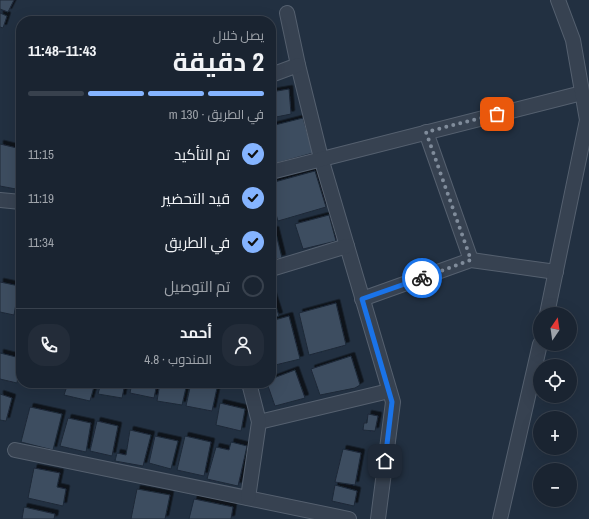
<!DOCTYPE html>
<html lang="ar">
<meta charset="utf-8">
<style>
body{margin:0;font-family:"Archivo Narrow",Cairo,sans-serif;background:#232c39;color:#f1f3f6;direction:rtl;height:100vh;display:flex;flex-direction:column;font-size:15px;white-space:nowrap}
*{box-sizing:border-box;margin:0}
p{font-size:13px;color:#9fa4ab}
.icon{flex:none;width:22px;height:22px;fill:none;stroke:currentColor;stroke-width:2;stroke-linecap:round;stroke-linejoin:round}
.map{position:relative;flex:1;overflow:hidden;direction:ltr}
.details{position:absolute;left:16px;top:16px;width:260px;height:372px;display:flex;flex-direction:column;background:#1a2431;border-radius:16px;box-shadow:0 4px 16px #0002,0 0 0 1px #38414d;direction:rtl}
.details>*{flex:none}
.needle{width:26px;rotate:13deg}
.tools{position:absolute;left:533px;top:307px;display:grid;gap:8px}
.tools a{display:grid;place-items:center;width:44px;height:44px;border-radius:50%;background:#1a2431;box-shadow:0 4px 16px #0002,0 0 0 1px #38414d;font-size:20px}
.pin{position:absolute;display:grid;place-items:center;width:34px;height:34px;color:#fff;margin:-17px;border-radius:8px;box-shadow:0 2px 6px #0006}
.courier{position:absolute;display:grid;place-items:center;width:40px;height:40px;margin:-20px;border:3px solid #1a73e8;border-radius:50%;background:#fff;color:#222;box-shadow:0 1px 5px #0007}
.summary em{font-style:normal;font-weight:700}
.summary div{display:flex;flex-direction:column-reverse}
.summary{display:flex;align-items:center;justify-content:space-between;height:68px;padding:0 12px}
h1{font-size:26px;font-weight:700;line-height:30px}
.bar{display:grid;grid-template-columns:repeat(4,1fr);gap:6px 4px;align-content:center;height:48px;padding:0 12px}
.bar i{height:5px;border-radius:3px;background:#38414d}
.bar .current{background:#85b4ff}
.bar p{grid-column:span 4}
.line{display:flex;align-items:center;gap:10px;padding:0 12px;border-top:1px solid #38414d}
.line div{flex:1}
.round{display:grid;place-items:center;flex:none;width:42px;height:42px;border-radius:16px;background:#232c39}
ol{padding:0 12px;list-style:none}
li{display:flex;align-items:center;gap:12px;height:44px}
li p{margin-inline-start:auto}
li .icon{padding:4px;border-radius:50%;background:#85b4ff;color:#111;stroke-width:4}
li:last-child{color:#9fa4ab}
li i{width:22px;height:22px;border:2px solid #38414d;border-radius:50%}
.map>svg:first-child{display:block}
</style>
<div class="map">
<svg width="589" height="519" viewBox="0 0 589 519">
<defs>
<filter id="shadow"><feDropShadow dx="3.5" dy="-3.5" stdDeviation="0" flood-color="#0009"/></filter>
</defs>
<rect width="100%" height="100%" fill="#223041"/>
<g fill="#3e4e61" stroke="#1e2938" filter="url(#shadow)">
<path d="M0,0H14L8,12L0,9Z"/>
<path d="M0,13L7,16L3,28L0,27Z"/>
<path d="M289,89L291,114L271,118V92Z"/>
<path d="M303,118L313,153L273,164L271,154V126Z"/>
<path d="M0,144L21,149V168L16,189L0,186Z"/>
<path d="M315,171L326,207L278,221L271,197V183Z"/>
<path d="M329,215L336,241L303,249L295,224Z"/>
<path d="M275,230L282,258L271,260V231Z"/>
<path d="M0,282L19,286L14,315L0,312Z"/>
<path d="M271,291L279,316L271,318Z"/>
<path d="M336,303L346,345L309,355L299,313Z"/>
<path d="M289,316L300,359L271,366V321Z"/>
<path d="M0,353L20,358L17,383L0,379Z"/>
<path d="M351,356L360,385L355,388L320,395L311,369Z"/>
<path d="M295,370L305,398L275,406L267,383H271V379Z"/>
<path d="M68,383H95L90,401L64,395Z"/>
<path d="M101,383H125L122,398L98,394Z"/>
<path d="M132,383H157L154,398L130,393Z"/>
<path d="M160,383H187L182,405L157,401Z"/>
<path d="M191,383H218L212,411L186,406Z"/>
<path d="M0,394L12,398L6,421L0,420Z"/>
<path d="M220,403L245,409L241,431L216,425Z"/>
<path d="M30,407L62,414L53,450L21,442Z"/>
<path d="M368,414L378,416L375,431L363,430L364,423H367Z"/>
<path d="M68,418L91,423L86,452L60,446Z"/>
<path d="M97,421L118,426L112,456L90,451Z"/>
<path d="M130,430L151,435L143,466L115,461L117,453L126,455Z"/>
<path d="M155,436L178,441L171,469L149,463Z"/>
<path d="M185,436L211,442L204,476L177,470Z"/>
<path d="M231,442L247,446L238,486L207,479L216,447L229,450Z"/>
<path d="M343,449L361,453L355,485L335,482Z"/>
<path d="M34,468L60,473L57,487L66,489L63,506L28,498Z"/>
<path d="M335,485L357,491L354,506L332,501Z"/>
<path d="M137,489L170,495L165,519H131Z"/>
<path d="M194,499L233,507L231,519H189Z"/>
<path d="M24,507L55,514L54,519H22Z"/>
</g>
<g fill="none" stroke-linecap="round" stroke-linejoin="round">
<defs>
<g id="minor">
<path d="M287,13L298,65L321,158L393,402L378,519"/>
<path d="M271,75L298,65"/>
<path d="M426,132L471,260"/>
<path d="M271,172L582,93"/>
<path d="M0,200L21,202"/>
<path d="M271,269L347,246"/>
<path d="M362,299L471,260L556,272"/>
<path d="M547,314L587,120L573,40L558,0"/>
<path d="M259,422L389,391"/>
<path d="M15,450L349,519"/>
<path d="M248,498L259,422L249,383"/>
<path d="M500,519L540,344"/>
</g>
</defs>
<use href="#minor" stroke="#55606f" stroke-width="16"/>
<use href="#minor" stroke="#374251" stroke-width="14"/>
</g>
<g fill="none" stroke-linecap="round" stroke-linejoin="round">
<path stroke="#808c9b" stroke-width="4" stroke-dasharray="0 7.2" d="M422,278L471,260L426,132L497,114"/>
<path stroke="#1a73e8" stroke-width="5" d="M385,461L392,402L362,299L422,278"/>
</g>
</svg>
<div class="tools">
<a><svg class="needle" viewBox="-14 -14 28 28"><path d="M0-13l5 13h-10z" fill="#e53935"/><path d="M0 13l5-13h-10z" fill="#9fa4ab"/></svg></a>
<a><svg class="icon" aria-label="locate" viewBox="0 0 24 24"><circle cx="12" cy="12" r="6"/><path d="M12 2v4M12 18v4M2 12h4M18 12h4"/></svg></a>
<a>+</a>
<a>−</a>
</div>
<div class="pin" style="left:497px;top:114px;background:#ea580c"><svg class="icon" aria-label="bag" viewBox="0 0 24 24"><path d="M5 8h14l-1 12H6zM9 8a3 3 0 0 1 6 0"/></svg></div>
<div class="pin" style="left:385px;top:461px;background:#1f2937"><svg class="icon" aria-label="home" viewBox="0 0 24 24"><path d="M3 11l9-7 9 7M6 9v11h12V9"/></svg></div>
<div class="courier" style="left:422px;top:278px"><svg class="icon" aria-label="bike" viewBox="0 0 24 24"><circle cx="6" cy="16" r="4"/><circle cx="18" cy="16" r="4"/><path d="M6 16l4-8h5l3 8M10 8l3 8H6M13 5h3"/></svg></div>
<section class="details">
<div class="summary"><div><h1>2 دقيقة</h1><p>يصل خلال</p></div><em>11:43–11:48</em></div>
<div class="bar"><i class="current"></i><i class="current"></i><i class="current"></i><i></i><p>في الطريق · 130 m</p></div>
<ol>
<li><svg class="icon" aria-label="check" viewBox="0 0 24 24"><path d="M5 12l5 5 9-10"/></svg>تم التأكيد<p>11:15</p></li>
<li><svg class="icon" aria-label="check" viewBox="0 0 24 24"><path d="M5 12l5 5 9-10"/></svg>قيد التحضير<p>11:19</p></li>
<li><svg class="icon" aria-label="check" viewBox="0 0 24 24"><path d="M5 12l5 5 9-10"/></svg>في الطريق<p>11:34</p></li>
<li><i></i>تم التوصيل</li>
</ol>
<div class="line" style="height:72px"><a class="round"><svg class="icon" aria-label="person" viewBox="0 0 24 24"><circle cx="12" cy="8" r="4"/><path d="M4 21q1-7 8-7t8 7"/></svg></a><div><b>أحمد</b><p>المندوب · 4.8</p></div><a class="round"><svg class="icon" aria-label="phone" viewBox="0 0 24 24"><path d="M5 4h4l2 5-3 2q2 4 5 5l2-3 5 2v4C11 20 4 13 5 4z"/></svg></a></div>
</section>
</div>
